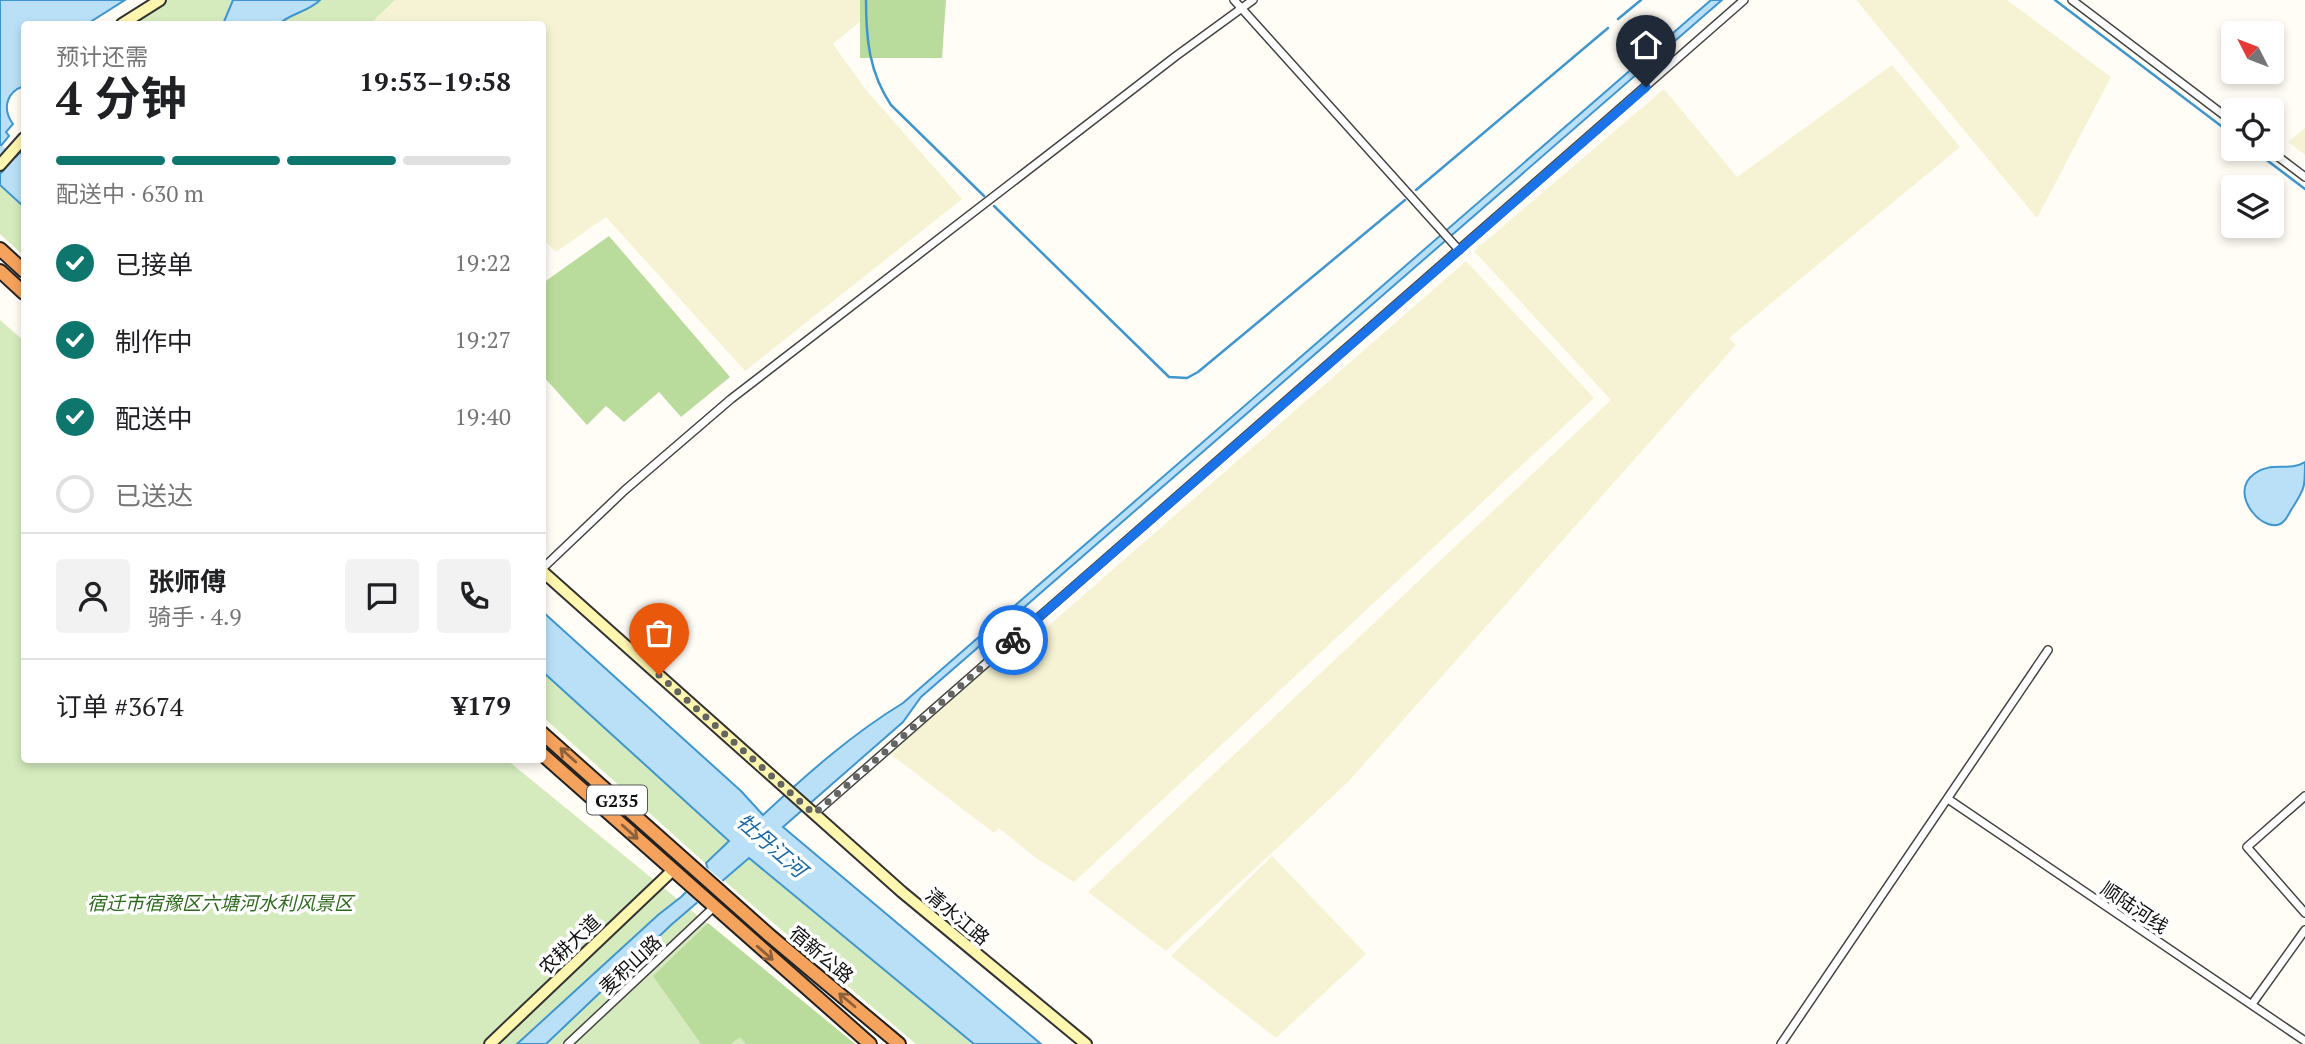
<!DOCTYPE html>
<html lang="zh">
<meta charset="utf-8">
<style>
body{margin:0;font-family:"PT Serif","Noto Sans SC",serif;background:#f2f2f2;color:#202124;height:100vh;display:flex;flex-direction:column;font-size:26px;white-space:nowrap}
*{box-sizing:border-box;margin:0}
p{font-size:23px;color:#757577}
.icon{flex:none;width:38px;height:38px;fill:none;stroke:currentColor;stroke-width:2;stroke-linecap:round;stroke-linejoin:round}
.map{position:relative;flex:1;overflow:hidden}
.details{position:absolute;left:21px;top:21px;width:525px;height:742px;display:flex;flex-direction:column;background:#fff;border-radius:7px;box-shadow:0 4px 10px #0003}
.details>*{flex:none}
.needle{width:46px;rotate:312deg}
.controls{position:absolute;left:2221px;top:21px;display:grid;gap:14px}
.controls a{display:grid;place-items:center;width:63px;height:63px;border-radius:7px;background:#fff;box-shadow:0 4px 10px #0003;font-size:35px}
.pin{position:absolute;display:grid;place-items:center;width:60px;height:60px;color:#fff;margin:-72px -30px;border-radius:50% 50% 50% 0;rotate:-45deg;box-shadow:0 0 7px #0007}
.pin .icon{rotate:45deg}
.courier{position:absolute;display:grid;place-items:center;width:70px;height:70px;margin:-35px;border:5px solid #1a73e8;border-radius:50%;background:#fff;color:#222;box-shadow:0 2px 9px #0007}
.head em{font-style:normal;font-weight:700}
.head div{display:flex;flex-direction:column-reverse}
.head{display:flex;align-items:center;justify-content:space-between;height:119px;padding:0 35px}
h1{font-size:46px;font-weight:700;line-height:52px}
.bar{display:grid;grid-template-columns:repeat(4,1fr);gap:10px 7px;align-content:center;height:84px;padding:0 35px}
.bar i{height:9px;border-radius:5px;background:#e0e0e0}
.bar .active{background:#0f766e}
.bar p{grid-column:span 4}
.line{display:flex;align-items:center;gap:18px;padding:0 35px;border-top:2px solid #e0e0e0}
.line div{flex:1}
.round{display:grid;place-items:center;flex:none;width:74px;height:74px;border-radius:7px;background:#f2f2f2}
ol{padding:0 35px;list-style:none}
li{display:flex;align-items:center;gap:21px;height:77px}
li p{margin-inline-start:auto}
li .icon{padding:7px;border-radius:50%;background:#0f766e;color:#fff;stroke-width:4}
li:last-child{color:#757577}
li i{width:38px;height:38px;border:4px solid #e0e0e0;border-radius:50%}
.map>svg:first-child{display:block}
</style>
<div class="map">
<svg width="2305" height="1044" viewBox="0 0 2305 1044">
<rect width="100%" height="100%" fill="#fffdf5"/>
<g fill="#f6f3d4">
<path d="M395,0H860L861,21L833,44L866,90L962,199L745,371L606,217L556,252L547,243L543,245L542,24H370Z"/>
<path d="M1856,0H2007L2111,77L2037,218Z"/>
<path d="M1892,65L1960,147L1729,338L1736,345L1348,782L1166,951L1088,892L1611,400L1474,251L1664,89L1737,177Z"/>
<path d="M2305,128V155L2288,142Z"/>
<path d="M1466,261L1594,398L1074,882L1036,858L999,828L994,833L889,753L1041,621L1047,627Z"/>
<path d="M1272,856L1366,954L1276,1038L1171,956Z"/>
</g>
<g fill="#d5ebbd">
<path d="M168,0H395L370,24H130Z"/>
<path d="M0,185L24,207V256L0,234Z"/>
<path d="M0,320L24,341V760H507L855,1044H0Z"/>
<path d="M543,672L729,841L974,1044H916L737,892L543,717Z"/>
</g>
<g fill="#b9dc9c">
<path d="M860,0H946L942,58H860Z"/>
<path d="M609,236L730,377L681,417L659,392L624,422L606,406L587,425L543,376V283Z"/>
<path d="M708,923L855,1044H746L740,1037L731,1044H701L653,976Z"/>
</g>
<g fill="#b9e0f7" stroke="#3f96cf" stroke-width="2">
<path d="M0,0H125L87,24H24V86C6,92 2,109 13,124L6,132L9,136L0,147Z"/>
<path d="M233,0H320C308,12 291,13 279,24H223Z"/>
<path d="M1711,0H1722L921,697L903,722L783,827L1041,1044H974L749,858L671,925L546,1044H517L658,915L681,897L708,870L706,863L729,841L543,672V612L741,791L763,815C807,774 852,734 903,703Z"/>
<path d="M20,152L24,156V207L0,185V174Z"/>
<path d="M2305,462C2305,487 2305,488 2293,507C2290,511 2288,517 2284,521C2267,539 2226,494 2254,474C2271,461 2288,472 2305,462Z"/>
</g>
<path fill="#fffdf5" d="M706,867L726,884L701,906L685,891Z"/>
<g fill="none" stroke-linecap="round" stroke-linejoin="round">
<g stroke="#3f96cf" stroke-width="2.5">
<path d="M866,0C866,39 869,72 891,105L984,196"/>
<path d="M2055,0L2233,135"/>
<path d="M1618,19L1641,0"/>
<path d="M2252,149L2305,189"/>
<path d="M1416,190L1608,28"/>
<path d="M994,206L1169,377L1187,378L1198,372L1405,200"/>
</g>
<path stroke="#b9e0f7" stroke-width="16" d="M0,154L24,176"/>
<defs>
<g id="street">
<path d="M1234,0L1459,250"/>
<path d="M2072,0L2233,122"/>
<path d="M2268,149L2305,177"/>
<path d="M542,569L625,490L731,399L1176,56L1253,0"/>
<path d="M2305,796L2247,847L2305,913"/>
<path d="M1948,799L2305,1041"/>
<path d="M814,814L1744,0"/>
<path d="M2252,1004L2305,930"/>
<path d="M568,1044L714,907"/>
<path d="M1781,1044L2048,650"/>
</g>
<g id="secondary">
<path d="M122,24L160,0"/>
<path d="M0,165L24,138"/>
<path d="M542,571L902,892L1086,1044"/>
<path d="M490,1044L673,870"/>
</g>
<g id="highway">
<path d="M0,249L24,271"/>
<path d="M0,271L24,293"/>
<path d="M542,733L769,935L899,1044"/>
<path d="M542,754L870,1044"/>
</g>
</defs>
<use href="#street" stroke="#444" stroke-width="10"/>
<use href="#secondary" stroke="#333" stroke-width="14"/>
<use href="#highway" stroke="#222" stroke-width="16"/>
<use href="#street" stroke="#fff" stroke-width="7"/>
<use href="#secondary" stroke="#fff6b0" stroke-width="10"/>
<use href="#highway" stroke="#f5a25d" stroke-width="12"/>
</g>
<defs><path id="oneway-shaft" d="M-6 0H5M1.5-3L5.5 0L1.5 3" fill="none" stroke-width="1.6" stroke-linecap="round" stroke-linejoin="round" transform="scale(1.75)"/></defs>
<g stroke="#8e613b">
<use href="#oneway-shaft" transform="translate(568 755) rotate(-138)"/>
<use href="#oneway-shaft" transform="translate(630 832) rotate(42)"/>
<use href="#oneway-shaft" transform="translate(765 953) rotate(41)"/>
<use href="#oneway-shaft" transform="translate(847 1000) rotate(-140)"/>
</g>
<g fill="none" stroke-linecap="round" stroke-linejoin="round">
<path stroke="#646461" stroke-width="7" stroke-dasharray="0 12.6" d="M659,675L814,814L1013,640"/>
<path stroke="#1a73e8" stroke-width="9" d="M1013,640L1646,87"/>
</g>
<g text-anchor="middle" dominant-baseline="central" stroke-width="7" stroke-linejoin="round" paint-order="stroke">
<rect fill="#fff" stroke="#585858" stroke-width="2" x="587" y="785.5" width="60" height="29" rx="5"/>
<g font-size="18" font-weight="bold" fill="#111">
<text x="617" y="800">G235</text>
</g>
<g font-size="19" font-style="italic" fill="#2f6b1f" stroke="#fff">
<text x="220" y="902">宿迁市宿豫区六塘河水利风景区</text>
</g>
<g font-size="19" fill="#111" stroke="#fff">
<text transform="translate(2135 907) rotate(34)">顺陆河线</text>
<text transform="translate(958 916) rotate(40)">清水江路</text>
<text transform="translate(569 944) rotate(-44)">农耕大道</text>
<text transform="translate(822 954) rotate(40)">宿新公路</text>
<text transform="translate(630 964) rotate(-43)">麦积山路</text>
</g>
<g font-size="21" font-style="italic" fill="#1768a6" stroke="#fff">
<text transform="translate(772 845) rotate(41)">牡丹江河</text>
</g>
</g>
</svg>
<div class="controls">
<a><svg class="needle" viewBox="-14 -14 28 28"><path d="M0-13l5 13h-10z" fill="#e53935"/><path d="M0 13l5-13h-10z" fill="#757577"/></svg></a>
<a><svg class="icon" aria-label="locate" viewBox="0 0 24 24"><circle cx="12" cy="12" r="6"/><path d="M12 2v4M12 18v4M2 12h4M18 12h4"/></svg></a>
<a><svg class="icon" aria-label="layers" viewBox="0 0 24 24"><path d="M12 4l9 5-9 5-9-5zM3 14l9 5 9-5"/></svg></a>
</div>
<div class="pin" style="left:659px;top:675px;background:#ea580c"><svg class="icon" aria-label="bag" viewBox="0 0 24 24"><path d="M5 8h14l-1 12H6zM9 8a3 3 0 0 1 6 0"/></svg></div>
<div class="pin" style="left:1646px;top:87px;background:#1f2937"><svg class="icon" aria-label="home" viewBox="0 0 24 24"><path d="M3 11l9-7 9 7M6 9v11h12V9"/></svg></div>
<div class="courier" style="left:1013px;top:640px"><svg class="icon" aria-label="bike" viewBox="0 0 24 24"><circle cx="6" cy="16" r="4"/><circle cx="18" cy="16" r="4"/><path d="M6 16l4-8h5l3 8M10 8l3 8H6M13 5h3"/></svg></div>
<section class="details">
<div class="head"><div><h1>4 分钟</h1><p>预计还需</p></div><em>19:53–19:58</em></div>
<div class="bar"><i class="active"></i><i class="active"></i><i class="active"></i><i></i><p>配送中 · 630 m</p></div>
<ol>
<li><svg class="icon" aria-label="check" viewBox="0 0 24 24"><path d="M5 12l5 5 9-10"/></svg>已接单<p>19:22</p></li>
<li><svg class="icon" aria-label="check" viewBox="0 0 24 24"><path d="M5 12l5 5 9-10"/></svg>制作中<p>19:27</p></li>
<li><svg class="icon" aria-label="check" viewBox="0 0 24 24"><path d="M5 12l5 5 9-10"/></svg>配送中<p>19:40</p></li>
<li><i></i>已送达</li>
</ol>
<div class="line" style="height:126px"><a class="round"><svg class="icon" aria-label="person" viewBox="0 0 24 24"><circle cx="12" cy="8" r="4"/><path d="M4 21q1-7 8-7t8 7"/></svg></a><div><b>张师傅</b><p>骑手 · 4.9</p></div><a class="round"><svg class="icon" aria-label="chat" viewBox="0 0 24 24"><path d="M4 5h16v11H9l-5 4z"/></svg></a><a class="round"><svg class="icon" aria-label="phone" viewBox="0 0 24 24"><path d="M5 4h4l2 5-3 2q2 4 5 5l2-3 5 2v4C11 20 4 13 5 4z"/></svg></a></div>
<div class="line" style="height:91px"><div>订单 #3674</div><b>¥179</b></div>
</section>
</div>
